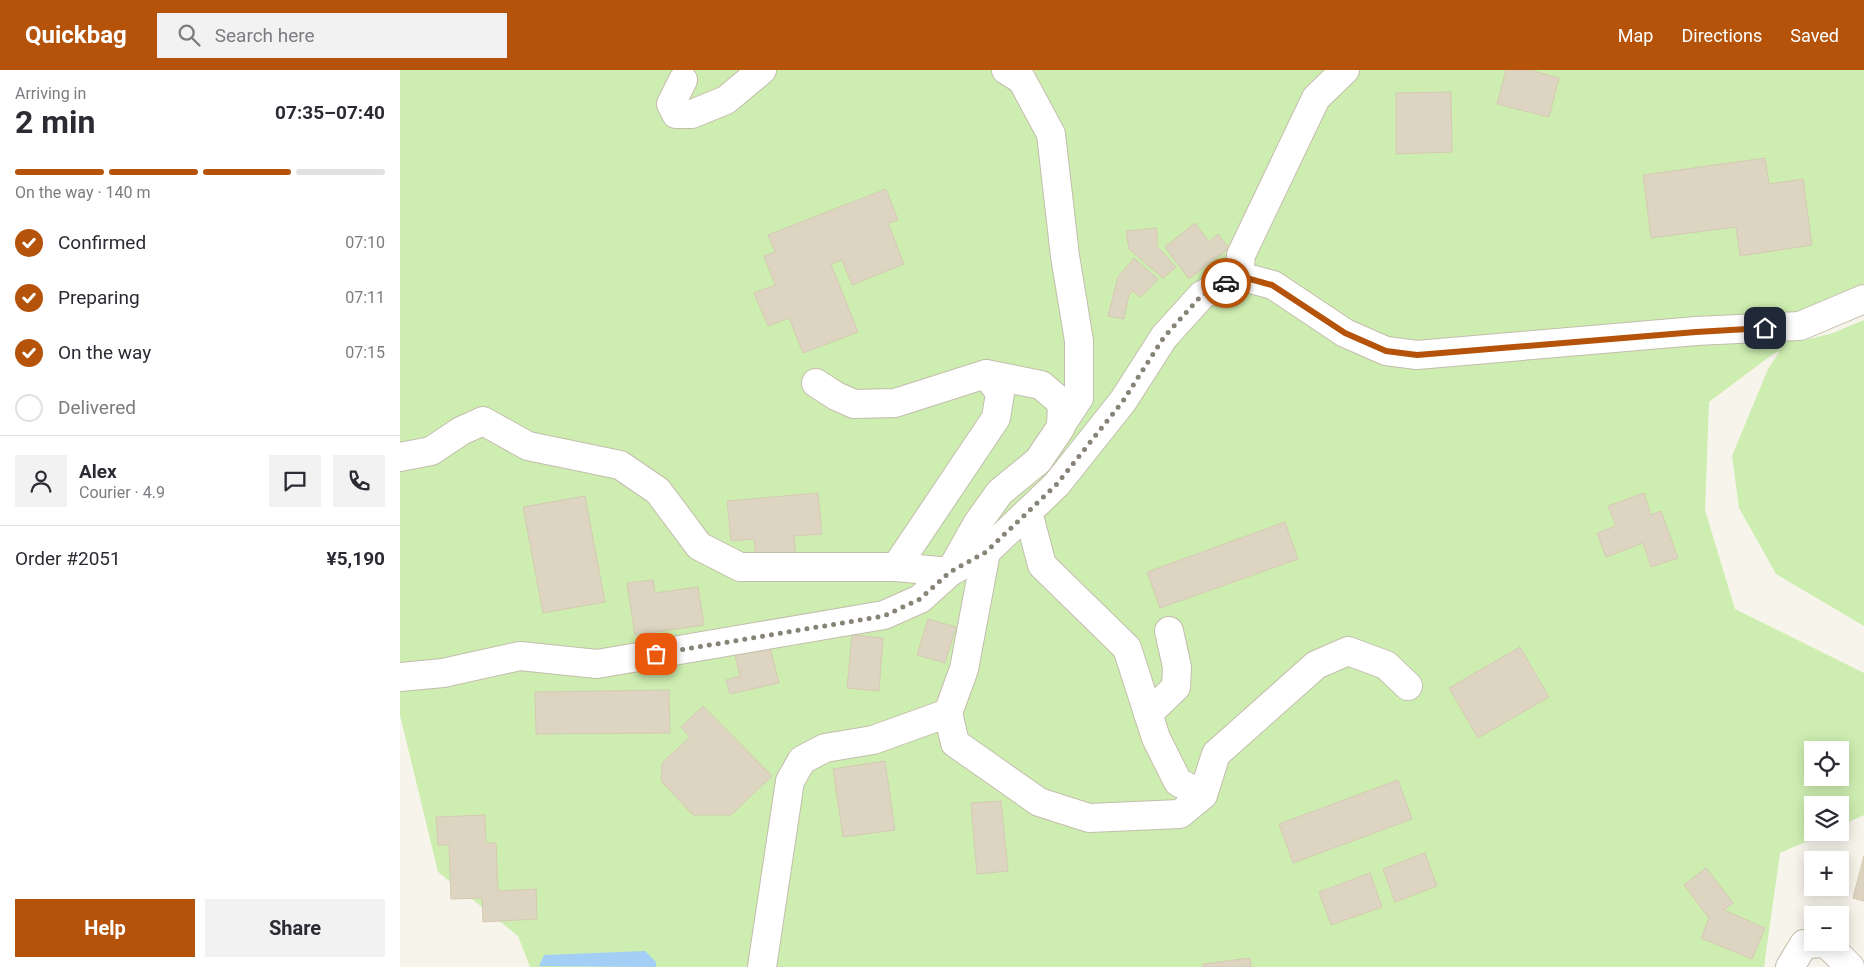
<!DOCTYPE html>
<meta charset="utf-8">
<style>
body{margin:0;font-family:Roboto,sans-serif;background:#f2f2f3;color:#2b2b33;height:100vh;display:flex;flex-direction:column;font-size:19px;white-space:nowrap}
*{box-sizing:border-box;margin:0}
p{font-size:16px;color:#7c7c81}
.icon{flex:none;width:28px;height:28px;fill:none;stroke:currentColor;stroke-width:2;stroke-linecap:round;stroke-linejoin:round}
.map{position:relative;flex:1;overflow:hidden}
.panel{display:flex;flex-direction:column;background:#fff;width:400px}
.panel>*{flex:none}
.controls{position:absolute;left:1404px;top:671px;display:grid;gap:10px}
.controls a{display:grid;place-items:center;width:45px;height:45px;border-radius:0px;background:#fff;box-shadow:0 2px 12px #0003;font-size:25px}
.pin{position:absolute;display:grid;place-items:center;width:42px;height:42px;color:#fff;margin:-21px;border-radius:10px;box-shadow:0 2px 8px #0006}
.courier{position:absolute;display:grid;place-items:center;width:50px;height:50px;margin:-25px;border:4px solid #b45309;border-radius:50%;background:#fff;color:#222;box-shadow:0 1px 6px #0007}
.overview em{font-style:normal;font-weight:700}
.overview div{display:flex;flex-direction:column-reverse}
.overview{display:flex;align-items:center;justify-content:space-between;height:85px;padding:0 15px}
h1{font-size:32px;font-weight:700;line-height:38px}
.bar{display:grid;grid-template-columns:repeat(4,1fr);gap:8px 5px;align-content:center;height:60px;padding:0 15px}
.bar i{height:6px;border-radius:4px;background:#e1e1e2}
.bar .active{background:#b45309}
.bar p{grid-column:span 4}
.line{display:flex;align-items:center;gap:12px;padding:0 15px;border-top:1px solid #e1e1e2}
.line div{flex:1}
.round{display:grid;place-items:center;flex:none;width:52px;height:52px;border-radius:0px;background:#f2f2f3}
ol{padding:0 15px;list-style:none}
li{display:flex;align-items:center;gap:15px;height:55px}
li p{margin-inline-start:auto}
li .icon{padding:5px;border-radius:50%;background:#b45309;color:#fff;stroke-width:4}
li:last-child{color:#7c7c81}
li i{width:28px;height:28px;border:2px solid #e1e1e2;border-radius:50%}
.primary-button{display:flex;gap:10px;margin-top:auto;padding:10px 15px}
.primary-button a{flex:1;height:58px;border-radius:0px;background:#b45309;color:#fff;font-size:20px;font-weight:700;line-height:58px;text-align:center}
.primary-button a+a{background:#f2f2f3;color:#2b2b33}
header{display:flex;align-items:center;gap:30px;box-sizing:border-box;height:70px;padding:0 25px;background:#b45309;color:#fff}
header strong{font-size:24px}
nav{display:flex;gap:28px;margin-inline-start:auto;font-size:18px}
.search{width:350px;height:45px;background:#f2f2f3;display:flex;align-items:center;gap:12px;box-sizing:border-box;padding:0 18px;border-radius:0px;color:#7c7c81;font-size:19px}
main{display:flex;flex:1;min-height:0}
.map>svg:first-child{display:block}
</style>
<header>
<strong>Quickbag</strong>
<div class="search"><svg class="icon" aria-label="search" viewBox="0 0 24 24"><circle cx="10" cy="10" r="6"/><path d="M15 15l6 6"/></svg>Search here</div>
<nav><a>Map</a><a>Directions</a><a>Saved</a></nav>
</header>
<main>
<section class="panel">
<div class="overview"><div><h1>2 min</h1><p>Arriving in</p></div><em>07:35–07:40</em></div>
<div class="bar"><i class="active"></i><i class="active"></i><i class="active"></i><i></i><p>On the way · 140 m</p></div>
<ol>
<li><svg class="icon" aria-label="check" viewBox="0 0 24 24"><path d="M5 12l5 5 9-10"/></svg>Confirmed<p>07:10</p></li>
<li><svg class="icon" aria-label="check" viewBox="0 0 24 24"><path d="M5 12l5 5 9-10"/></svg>Preparing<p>07:11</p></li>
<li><svg class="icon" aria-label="check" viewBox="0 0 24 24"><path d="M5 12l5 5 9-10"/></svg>On the way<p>07:15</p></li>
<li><i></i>Delivered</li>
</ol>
<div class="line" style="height:90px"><a class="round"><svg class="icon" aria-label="person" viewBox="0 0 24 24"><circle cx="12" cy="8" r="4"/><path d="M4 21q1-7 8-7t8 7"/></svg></a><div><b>Alex</b><p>Courier · 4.9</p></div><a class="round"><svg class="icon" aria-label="chat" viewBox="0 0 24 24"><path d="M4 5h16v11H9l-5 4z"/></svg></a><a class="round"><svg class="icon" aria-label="phone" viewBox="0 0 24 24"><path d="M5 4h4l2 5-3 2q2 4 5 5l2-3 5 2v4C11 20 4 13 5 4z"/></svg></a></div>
<div class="line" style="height:65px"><div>Order #2051</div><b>¥5,190</b></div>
<div class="primary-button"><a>Help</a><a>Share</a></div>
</section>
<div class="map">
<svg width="1464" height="897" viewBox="0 0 1464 897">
<rect width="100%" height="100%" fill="#f7f4eb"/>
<path fill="#ceeeb1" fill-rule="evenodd" d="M0,0H1464V244L1405,270L1433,263L1464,250V556L1376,504L1339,438L1332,386L1368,299L1380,281L1373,284L1309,332L1305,440L1335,539L1464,603V745L1440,756V735H1412V762L1426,763L1380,783L1364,897H130L118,866L38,802L0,645ZM1412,680H1440V708H1412Z"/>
<path fill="#a3cff7" d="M245,881L256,892V897L139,896L144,885Z"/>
<g fill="#ddd4c2" stroke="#d5cab2">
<path d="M1106,0H1130L1159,8L1149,47L1097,34Z"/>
<path d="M1051,22L1052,82L996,84V23Z"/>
<path d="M1365,88L1369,114L1403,109L1412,175L1340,186L1336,157L1251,168L1243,105Z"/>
<path d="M486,119L498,150L488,153L504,194L452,215L442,190L431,194L458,262L403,283L389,248L368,256L354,223L375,215L364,186L375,182L368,165Z"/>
<path d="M795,153L809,172L818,164L829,178L789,209L765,177Z"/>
<path d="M757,158V176L776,197L763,208L729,179L726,161Z"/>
<path d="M734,188L758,209L741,227L733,221L729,225L724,249L708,246L718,207Z"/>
<path d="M418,423L422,464L394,466L396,487L356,490L354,469L331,471L327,431Z"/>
<path d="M1244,423L1251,445L1261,441L1278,488L1251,497L1243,473L1206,487L1197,463L1216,456L1208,436Z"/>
<path d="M185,426L205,532L143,543L123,437Z"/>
<path d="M885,452L898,489L760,538L747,502Z"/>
<path d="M253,510L255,523L298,517L304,555L235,565L227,513Z"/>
<path d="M528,549L556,557L545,593L517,585Z"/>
<path d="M452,565L483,568L479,621L447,618Z"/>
<path d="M369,573L379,613L330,624L326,610L340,606L334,581Z"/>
<path d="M1120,577L1149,627L1078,668L1049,618Z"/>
<path d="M269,620L270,663L136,664L135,622Z"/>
<path d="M303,636L372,706L331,745H293L261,711L262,693L290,667L281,657Z"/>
<path d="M485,691L495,760L443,767L433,699Z"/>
<path d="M998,710L1012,749L893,793L879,754Z"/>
<path d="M601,731L608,801L577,804L571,733Z"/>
<path d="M85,745L86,773H96L98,821L136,819L137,849L83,852L82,828L51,829L49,775H38L36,747Z"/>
<path d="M1025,783L1037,816L995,832L983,799Z"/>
<path d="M1464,786V831L1453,828Z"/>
<path d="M1306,798L1333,833L1324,840L1365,858L1352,889L1301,868L1309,848L1284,815Z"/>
<path d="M970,803L982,837L931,855L919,822Z"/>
<path d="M850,888L851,897H803V894Z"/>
</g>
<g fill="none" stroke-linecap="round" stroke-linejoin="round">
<defs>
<g id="minor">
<path d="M606,0L622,10L651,64L665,186L679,271V328L661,355"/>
<path d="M283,10L271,34L276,44H292L326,30L362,0"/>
<path d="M839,206L841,185L916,28L945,0"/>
<path d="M0,387L31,381L61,361L83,351L128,376L220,395L258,421L299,476L340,497H496L550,502L577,454L600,422L638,391L661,357L662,333L641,315L586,304L495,333L454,334L436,326L416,313"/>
<path d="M628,442L642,495L727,578L756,668L778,712L803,725"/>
<path d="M586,482L564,599L548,643L555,673L639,732L689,748L780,744L803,725L816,684L916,595L948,581L986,595L1008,616"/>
<path d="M496,497L596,348L600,323L586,304"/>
<path d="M0,607L43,603L120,586L197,594L484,545L520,529L550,502L586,482L657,414L723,331L764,267L802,225L839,206L873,215L945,263L986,281L1017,285L1296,261L1400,256L1464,229"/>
<path d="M748,644L776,617L777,597L769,561"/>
<path d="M362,897L390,711L402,690L425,678L473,670L548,643"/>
<path d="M1390,897L1404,874L1426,873L1450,897"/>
</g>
</defs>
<use href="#minor" stroke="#c4bdac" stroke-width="30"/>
<use href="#minor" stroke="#fff" stroke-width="28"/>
</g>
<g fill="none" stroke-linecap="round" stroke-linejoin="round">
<path stroke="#888377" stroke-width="5" stroke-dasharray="0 9" d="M256,584L484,546L520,529L550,502L586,482L657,414L723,331L764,267L802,225L826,213"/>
<path stroke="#b45309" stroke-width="6" d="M826,213L839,206L872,215L945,263L986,281L1017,285L1296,262L1365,258"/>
</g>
</svg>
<div class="controls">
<a><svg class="icon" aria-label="locate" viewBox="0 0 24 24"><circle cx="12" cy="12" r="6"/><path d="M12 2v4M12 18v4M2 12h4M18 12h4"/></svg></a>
<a><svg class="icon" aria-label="layers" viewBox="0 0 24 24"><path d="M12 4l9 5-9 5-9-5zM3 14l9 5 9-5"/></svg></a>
<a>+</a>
<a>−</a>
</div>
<div class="pin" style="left:256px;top:584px;background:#ea580c"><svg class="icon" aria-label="bag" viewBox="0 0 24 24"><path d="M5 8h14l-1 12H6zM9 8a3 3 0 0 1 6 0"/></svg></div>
<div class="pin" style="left:1365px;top:258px;background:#1f2937"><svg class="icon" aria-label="home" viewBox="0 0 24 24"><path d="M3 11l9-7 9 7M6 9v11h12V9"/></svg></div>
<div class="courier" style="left:826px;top:213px"><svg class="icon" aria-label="car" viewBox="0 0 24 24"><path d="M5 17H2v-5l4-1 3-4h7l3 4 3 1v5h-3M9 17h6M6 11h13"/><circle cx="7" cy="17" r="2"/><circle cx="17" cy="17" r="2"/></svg></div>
</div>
</main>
